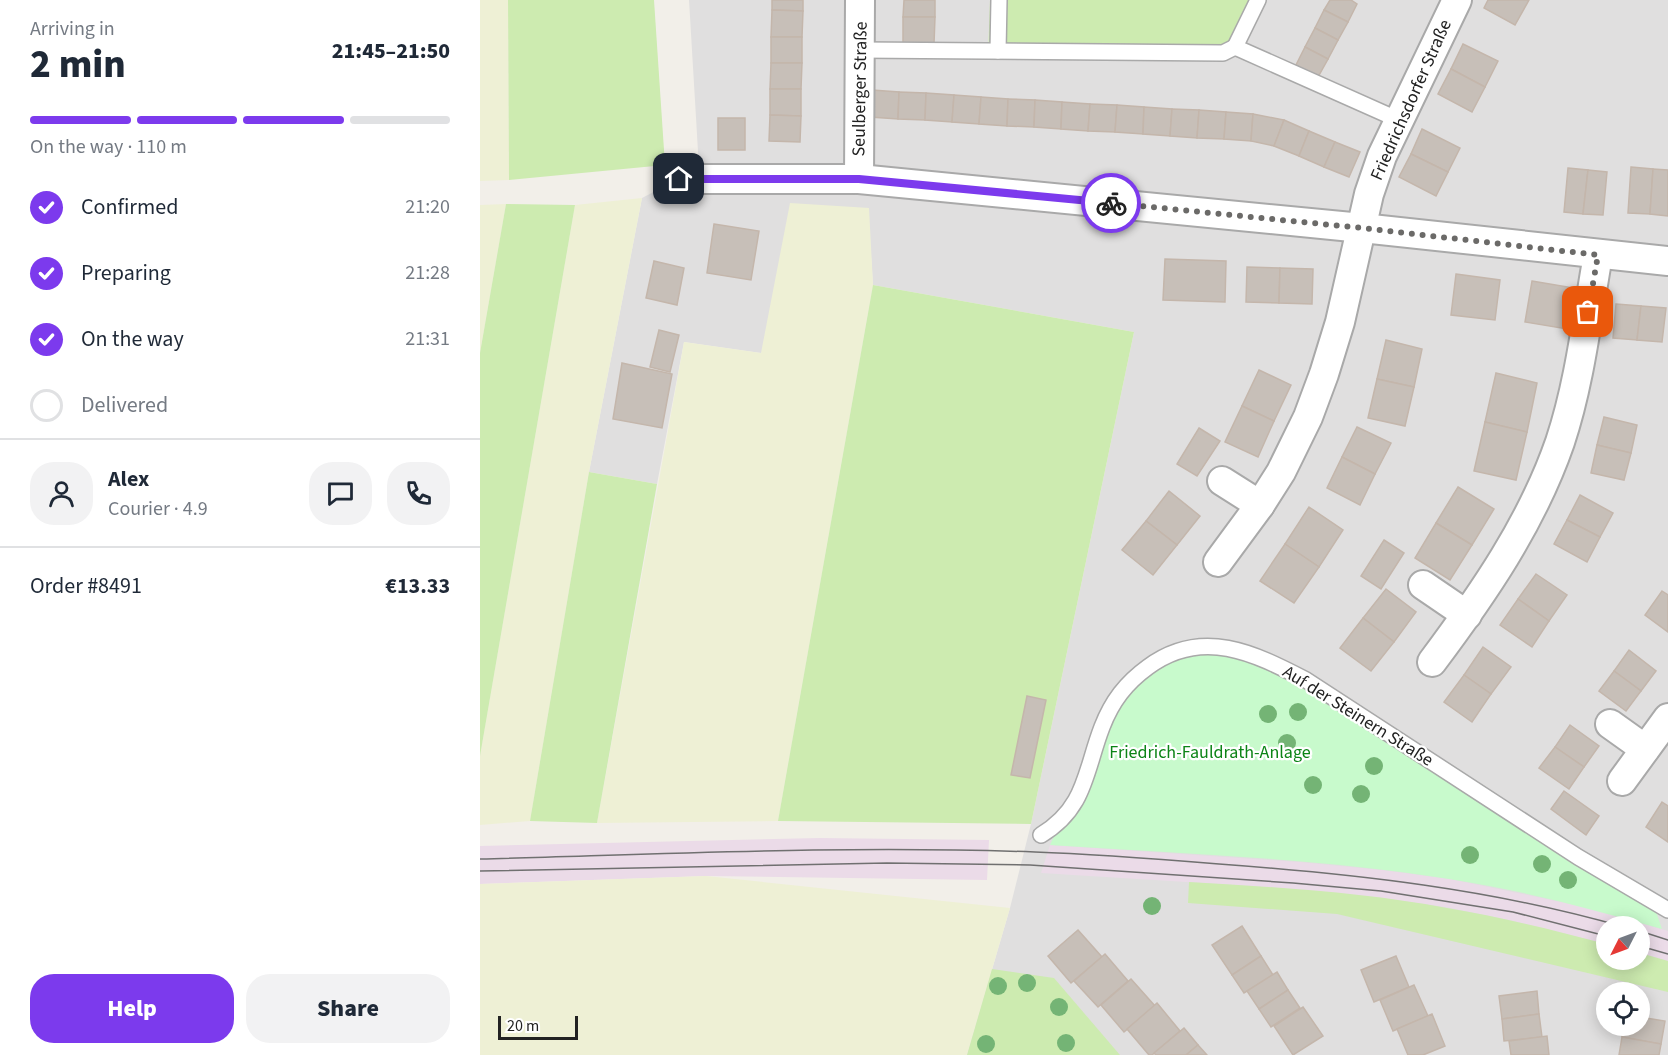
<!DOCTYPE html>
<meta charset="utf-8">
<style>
body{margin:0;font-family:"Source Sans 3",sans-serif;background:#f2f2f3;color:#1f2937;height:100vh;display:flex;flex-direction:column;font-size:22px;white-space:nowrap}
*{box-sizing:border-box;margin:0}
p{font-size:20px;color:#747a83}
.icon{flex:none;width:33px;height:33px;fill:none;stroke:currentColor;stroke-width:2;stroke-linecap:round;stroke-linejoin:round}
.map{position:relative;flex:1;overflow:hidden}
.panel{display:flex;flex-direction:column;background:#fff;width:480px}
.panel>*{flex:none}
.needle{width:39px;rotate:228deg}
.buttons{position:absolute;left:1116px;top:916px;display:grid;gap:12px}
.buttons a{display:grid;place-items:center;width:54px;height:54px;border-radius:50%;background:#fff;box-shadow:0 3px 15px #0003;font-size:30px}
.scale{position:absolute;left:18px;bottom:15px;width:80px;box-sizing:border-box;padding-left:6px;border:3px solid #222;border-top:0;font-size:16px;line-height:21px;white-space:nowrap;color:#222;-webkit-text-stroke:4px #fff;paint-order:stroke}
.pin{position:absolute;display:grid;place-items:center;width:51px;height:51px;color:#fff;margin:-26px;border-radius:12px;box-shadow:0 3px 9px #0006}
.courier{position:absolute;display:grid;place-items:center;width:60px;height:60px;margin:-30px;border:4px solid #7c3aed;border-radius:50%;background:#fff;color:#222;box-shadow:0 2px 8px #0007}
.overview em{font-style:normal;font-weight:800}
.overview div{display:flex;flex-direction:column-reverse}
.overview{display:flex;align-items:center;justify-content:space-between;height:102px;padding:0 30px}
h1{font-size:39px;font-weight:800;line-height:45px}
.bar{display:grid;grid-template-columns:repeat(4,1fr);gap:9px 6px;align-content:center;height:72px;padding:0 30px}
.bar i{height:8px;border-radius:4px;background:#e0e1e3}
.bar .on{background:#7c3aed}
.bar p{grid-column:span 4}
.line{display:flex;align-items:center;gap:15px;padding:0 30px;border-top:2px solid #e0e1e3}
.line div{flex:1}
.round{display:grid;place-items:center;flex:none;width:63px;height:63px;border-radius:24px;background:#f2f2f3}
ol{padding:0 30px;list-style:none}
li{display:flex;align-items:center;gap:18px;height:66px}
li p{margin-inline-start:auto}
li .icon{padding:6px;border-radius:50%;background:#7c3aed;color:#fff;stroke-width:4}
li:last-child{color:#747a83}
li i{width:33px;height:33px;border:3px solid #e0e1e3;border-radius:50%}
.button{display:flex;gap:12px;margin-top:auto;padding:12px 30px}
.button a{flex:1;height:69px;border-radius:24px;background:#7c3aed;color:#fff;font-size:24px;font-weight:800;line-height:69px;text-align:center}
.button a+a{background:#f2f2f3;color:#1f2937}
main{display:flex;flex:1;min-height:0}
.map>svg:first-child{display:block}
</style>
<main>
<section class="panel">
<div class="overview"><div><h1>2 min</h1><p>Arriving in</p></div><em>21:45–21:50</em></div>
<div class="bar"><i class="on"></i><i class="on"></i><i class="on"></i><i></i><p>On the way · 110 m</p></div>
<ol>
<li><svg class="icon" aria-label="check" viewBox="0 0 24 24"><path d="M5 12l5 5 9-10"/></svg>Confirmed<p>21:20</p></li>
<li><svg class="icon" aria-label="check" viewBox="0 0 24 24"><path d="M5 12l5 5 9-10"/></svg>Preparing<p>21:28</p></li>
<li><svg class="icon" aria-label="check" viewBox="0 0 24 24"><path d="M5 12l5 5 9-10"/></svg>On the way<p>21:31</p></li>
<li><i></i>Delivered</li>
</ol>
<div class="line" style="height:108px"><a class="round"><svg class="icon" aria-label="person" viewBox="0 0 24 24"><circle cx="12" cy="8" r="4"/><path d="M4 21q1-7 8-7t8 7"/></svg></a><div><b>Alex</b><p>Courier · 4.9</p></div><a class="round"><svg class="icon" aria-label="chat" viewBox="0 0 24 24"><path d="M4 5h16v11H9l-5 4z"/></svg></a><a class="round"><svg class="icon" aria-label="phone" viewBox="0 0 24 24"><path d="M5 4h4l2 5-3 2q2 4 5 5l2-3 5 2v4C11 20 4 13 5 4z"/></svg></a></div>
<div class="line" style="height:78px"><div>Order #8491</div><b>€13.33</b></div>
<div class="button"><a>Help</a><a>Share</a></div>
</section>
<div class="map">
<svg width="1188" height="1055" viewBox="0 0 1188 1055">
<rect width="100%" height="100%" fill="#f2efe9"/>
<path fill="#e0dfdf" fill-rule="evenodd" d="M209,0H510L508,55L785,0H1188V1055H487L530,908L551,824L654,332L393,285L388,208L281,353L204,342L177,484L109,472L162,198L219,168ZM1126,927H1160V960H1126ZM1126,993H1160V1026H1126Z"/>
<g fill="#ebdbe8">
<path d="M340,838L509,840L507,880L226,876L0,884V846Z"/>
<path d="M570,845L819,862L902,870L970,879L1110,908L1188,931V961L1160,953V927H1126V944L1029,920L965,907L901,898L771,886L561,873Z"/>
</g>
<g fill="#eef0d5">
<path d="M0,0H28L29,180L0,181Z"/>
<path d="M162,198L109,472L50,821L0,825V756L95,205Z"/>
<path d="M310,203L389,208L393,285L298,821L117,823L204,342L281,353Z"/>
<path d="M26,204L0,353V205Z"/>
<path d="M226,876L530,908L487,1055H0V884Z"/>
</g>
<g fill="#cdebb0">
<path d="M28,0H174L185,165L29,180Z"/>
<path d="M510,0H785L759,54L508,55Z"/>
<path d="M26,204L95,205L0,756V353Z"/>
<path d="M393,285L654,332L551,824L298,821Z"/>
<path d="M109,472L177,484L117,823L50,821Z"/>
<path d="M709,882C795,887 882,892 967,908C1020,917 1074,930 1126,944V960H1160V953L1188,961V992L857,914L708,903Z"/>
<path d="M512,969L574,978L640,1055H487Z"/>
</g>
<path fill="#c8facc" d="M717,646L791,662L1173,903L1182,929C1112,909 1041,890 969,879C838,858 703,854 570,845L621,730L655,676Z"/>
<g fill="#c7bfb8" stroke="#c4b6ab" stroke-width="1.5">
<path d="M292,0H323V11L292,10Z"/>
<path d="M424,0H455V17H423Z"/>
<path d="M850,0H871L877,4L868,22L844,10Z"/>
<path d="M1008,0H1049L1035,25L1004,8Z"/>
<path d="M292,10L323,11L322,37H291Z"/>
<path d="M844,10L868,22L858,40L835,28Z"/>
<path d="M423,17H455L454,44L423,43Z"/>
<path d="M835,28L858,40L848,59L825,47Z"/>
<rect x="291" y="37" width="31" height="26"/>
<path d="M983,44L1018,61L1005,87L971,69Z"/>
<path d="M825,47L848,59L838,77L816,65Z"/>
<path d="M291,63H322L321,89H290Z"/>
<path d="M971,69L1005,87L992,112L958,94Z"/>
<path d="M290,89H321V116L290,115Z"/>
<path d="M392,90L419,92L418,119L390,117Z"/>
<path d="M419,92L446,93L445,120L418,119Z"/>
<path d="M446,93L474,95L472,122L445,120Z"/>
<path d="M474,95L501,97L499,124L472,122Z"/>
<path d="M501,97L528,99L527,126L499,124Z"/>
<path d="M528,99L555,100L554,127L527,126Z"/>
<path d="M555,100L582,102L581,129L554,127Z"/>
<path d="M582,102L610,104L608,131L581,129Z"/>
<path d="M610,104L637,105L635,132L608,131Z"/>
<path d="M637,105L664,107L663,134L635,132Z"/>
<path d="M664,107L692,109L690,136L663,134Z"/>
<path d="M692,109L719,110L717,138L690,136Z"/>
<path d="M719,110L746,112L744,139L717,138Z"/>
<path d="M746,112L773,114L771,141L744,139Z"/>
<path d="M773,114L804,120L794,146L771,141Z"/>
<path d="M290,115L321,116L320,142L289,141Z"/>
<rect x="238" y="118" width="27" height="32"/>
<path d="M804,120L829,131L819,156L794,146Z"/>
<path d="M942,129L980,148L968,172L931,154Z"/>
<path d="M829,131L855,142L844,167L819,156Z"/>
<path d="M855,142L880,152L869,177L844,167Z"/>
<path d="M931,154L968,172L956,196L919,177Z"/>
<path d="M1151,167L1173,169L1170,214L1148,213Z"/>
<path d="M1088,168L1108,170L1103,214L1084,212Z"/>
<path d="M1173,169L1188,170V216L1170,214Z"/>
<path d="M1108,170L1127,172L1123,215L1103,214Z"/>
<path d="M234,224L279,231L271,280L227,273Z"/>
<path d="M685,259L746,261L745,302L683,300Z"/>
<path d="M174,261L204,268L197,305L166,298Z"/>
<path d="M767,267L800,268L799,303L766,302Z"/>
<path d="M800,268L833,269L832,304L799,303Z"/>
<path d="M976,274L1020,280L1015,320L971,315Z"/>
<path d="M1052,281L1094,288L1087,329L1045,322Z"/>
<path d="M1136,304L1161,306L1157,340L1133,338Z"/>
<path d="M1161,306L1186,308L1182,342L1157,340Z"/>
<path d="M179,330L199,335L190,372L170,367Z"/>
<path d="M906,340L942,349L934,387L897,379Z"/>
<path d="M142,363L192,374L182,428L133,419Z"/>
<path d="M779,370L811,385L794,421L762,406Z"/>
<path d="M1016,373L1057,383L1047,432L1005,422Z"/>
<path d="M897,379L934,387L925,426L888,418Z"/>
<path d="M762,406L794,421L778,457L745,442Z"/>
<path d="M1124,417L1157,425L1151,453L1117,445Z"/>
<path d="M1005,422L1047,432L1036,480L994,471Z"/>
<path d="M877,427L911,443L895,474L862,457Z"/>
<path d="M719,428L740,441L717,476L697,464Z"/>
<path d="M1117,445L1151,453L1144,480L1111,473Z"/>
<path d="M862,457L895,474L880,505L847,488Z"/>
<path d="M978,487L1014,509L992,545L956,523Z"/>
<path d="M689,491L720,516L697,545L666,521Z"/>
<path d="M1100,495L1133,513L1120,537L1087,520Z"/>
<path d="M829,507L863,530L839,567L805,544Z"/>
<path d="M1087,520L1120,537L1107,562L1074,544Z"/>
<path d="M666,521L697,545L673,575L642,550Z"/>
<path d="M956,523L992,545L970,580L935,558Z"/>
<path d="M904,540L924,553L901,589L881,576Z"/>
<path d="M805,544L839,567L814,603L780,581Z"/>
<path d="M1056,574L1087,595L1069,621L1038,599Z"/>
<path d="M906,589L936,612L914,642L883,618Z"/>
<path d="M1182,591L1188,595V632L1165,615Z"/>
<path d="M1038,599L1069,621L1052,647L1020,625Z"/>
<path d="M883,618L914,642L891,671L860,648Z"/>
<path d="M1003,647L1031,667L1011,694L984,675Z"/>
<path d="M1149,650L1176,671L1161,691L1134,671Z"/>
<path d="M1134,671L1161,691L1146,711L1119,691Z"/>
<path d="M984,675L1011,694L992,722L964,702Z"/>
<path d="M547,696L566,700L550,778L531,775Z"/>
<path d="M1090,725L1119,746L1104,767L1075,747Z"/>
<path d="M1075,747L1104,767L1089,789L1059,768Z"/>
<path d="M1084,791L1119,816L1106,835L1071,809Z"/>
<path d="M1182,802L1188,806V842L1166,827Z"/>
<path d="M762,926L781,956L752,975L732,945Z"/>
<path d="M598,930L622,957L591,983L568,956Z"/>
<path d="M625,954L648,981L618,1007L594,981Z"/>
<path d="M781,956L793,975L764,993L752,975Z"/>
<path d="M916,956L929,987L894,1002L881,970Z"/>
<path d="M797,972L808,990L779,1009L767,991Z"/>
<path d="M651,979L675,1006L644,1032L621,1005Z"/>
<path d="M934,985L948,1016L913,1031L900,1000Z"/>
<path d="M808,990L820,1008L791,1027L779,1009Z"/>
<path d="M1057,991L1059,1014L1022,1019L1019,996Z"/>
<path d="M677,1003L700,1031L672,1055H669L647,1029Z"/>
<path d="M823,1007L843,1036L813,1055L794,1026Z"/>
<path d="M952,1014L965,1046L943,1055H928L917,1029Z"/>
<path d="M1059,1014L1062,1037L1024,1041L1022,1019Z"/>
<path d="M1160,1017L1185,1021L1181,1044L1142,1037L1144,1026H1160Z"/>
<path d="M704,1028L718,1045L706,1055H676L674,1053Z"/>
<path d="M1067,1036L1069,1055H1031L1029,1041Z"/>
<path d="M1142,1037L1181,1044L1179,1055H1139Z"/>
<path d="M718,1045L727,1055H706Z"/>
</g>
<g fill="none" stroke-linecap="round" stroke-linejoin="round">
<defs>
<g id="service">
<path d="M755,47L778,0"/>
<path d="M380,50L743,53L755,47L919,120"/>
<path d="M518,51L519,0"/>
<path d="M561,835C606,808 605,771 622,727C632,701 646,683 668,667C722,627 774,653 826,680L1098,857L1188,910"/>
</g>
<g id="minor">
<path d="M199,179H379L882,228L1188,261"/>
<path d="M379,179L380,0"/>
<path d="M742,481L780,505"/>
<path d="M738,562L780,505L801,472L828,417L844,374L860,322L889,194L902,156L977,0"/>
<path d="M943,585L987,615"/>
<path d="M952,662C1003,594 1052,523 1080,442C1100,382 1107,317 1118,255"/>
<path d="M1130,724L1165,749"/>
<path d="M1142,781L1188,718"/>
</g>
</defs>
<use href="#service" stroke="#a9a9a9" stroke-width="18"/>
<use href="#minor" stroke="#a9a9a9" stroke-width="32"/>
<use href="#service" stroke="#fff" stroke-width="15"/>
<use href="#minor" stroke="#fff" stroke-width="28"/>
<g stroke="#707070" stroke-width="1.5">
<path d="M0,859C185,854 370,845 555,852C616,854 678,859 739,864C876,874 1012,889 1144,927"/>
<path d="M0,871L407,863L550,865L813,883L901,891L1033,912L1126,936"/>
<path d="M1160,931L1188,940"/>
<path d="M1160,946L1188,954"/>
</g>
</g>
<g fill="#74b475">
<circle cx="818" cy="712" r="9"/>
<circle cx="788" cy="714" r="9"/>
<circle cx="807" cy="743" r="9"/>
<circle cx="894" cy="766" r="9"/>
<circle cx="833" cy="785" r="9"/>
<circle cx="881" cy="794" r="9"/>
<circle cx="990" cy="855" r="9"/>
<circle cx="1062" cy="864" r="9"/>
<circle cx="1088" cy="880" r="9"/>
<circle cx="672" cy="906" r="9"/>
<circle cx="547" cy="983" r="9"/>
<circle cx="518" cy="986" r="9"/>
<circle cx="579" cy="1007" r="9"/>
<circle cx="586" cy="1043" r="9"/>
<circle cx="506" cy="1044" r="9"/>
</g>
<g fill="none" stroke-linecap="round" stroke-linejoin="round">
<path stroke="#6b6a68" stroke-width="6" stroke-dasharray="0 10.8" d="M631,203L882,228L1118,255L1108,312"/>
<path stroke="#7c3aed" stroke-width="8" d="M199,179H379L631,203"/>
</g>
<g text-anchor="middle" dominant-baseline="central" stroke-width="4.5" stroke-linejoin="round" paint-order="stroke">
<g font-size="18" fill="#222" stroke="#fff">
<text transform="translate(380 89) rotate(-89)">Seulberger Straße</text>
<text transform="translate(931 100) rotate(-66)">Friedrichsdorfer Straße</text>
<text transform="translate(878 716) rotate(32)">Auf der Steinern Straße</text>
</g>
<g font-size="18" fill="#0c8416" stroke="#fff">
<text x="730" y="752">Friedrich-Fauldrath-Anlage</text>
</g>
</g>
</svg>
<div class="buttons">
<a><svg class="needle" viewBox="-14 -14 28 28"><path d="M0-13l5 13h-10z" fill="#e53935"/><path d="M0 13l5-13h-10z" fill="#747a83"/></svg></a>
<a><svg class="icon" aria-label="locate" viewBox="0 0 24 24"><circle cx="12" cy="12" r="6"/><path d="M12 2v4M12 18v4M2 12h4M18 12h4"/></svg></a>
</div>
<div class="scale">20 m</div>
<div class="pin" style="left:1108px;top:312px;background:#ea580c"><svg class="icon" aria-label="bag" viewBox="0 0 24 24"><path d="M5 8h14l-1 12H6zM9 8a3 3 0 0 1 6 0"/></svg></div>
<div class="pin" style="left:199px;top:179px;background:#1f2937"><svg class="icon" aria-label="home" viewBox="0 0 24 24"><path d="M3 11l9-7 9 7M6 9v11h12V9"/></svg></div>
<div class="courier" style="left:631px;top:203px"><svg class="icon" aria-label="bike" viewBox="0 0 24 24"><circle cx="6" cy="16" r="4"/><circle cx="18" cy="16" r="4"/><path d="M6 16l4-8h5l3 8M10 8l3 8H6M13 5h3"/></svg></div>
</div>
</main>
